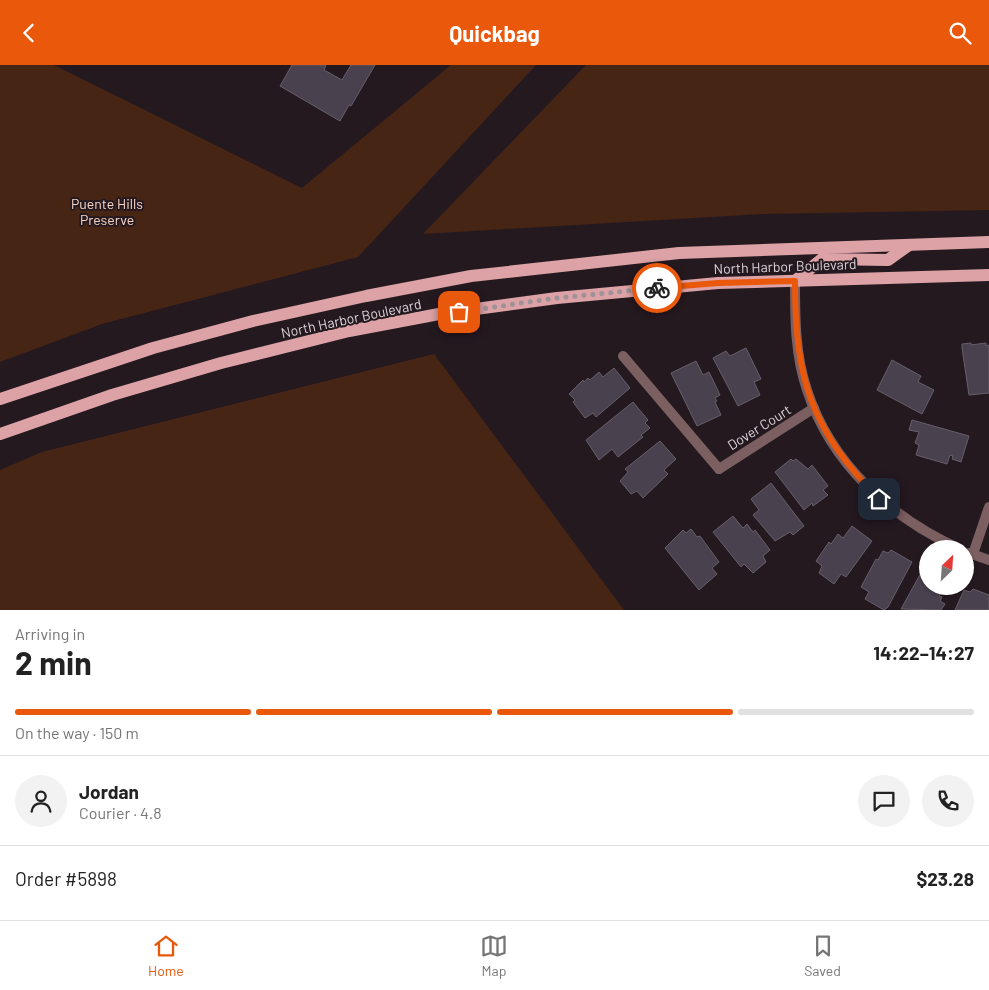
<!DOCTYPE html>
<meta charset="utf-8">
<style>
body{margin:0;font-family:Barlow,sans-serif;background:#f2f2f2;color:#222;height:100vh;display:flex;flex-direction:column;font-size:19px;white-space:nowrap}
*{box-sizing:border-box;margin:0}
p{font-size:16px;color:#767676}
.icon{flex:none;width:28px;height:28px;fill:none;stroke:currentColor;stroke-width:2;stroke-linecap:round;stroke-linejoin:round}
.map{position:relative;height:545px;overflow:hidden}
.panel{display:flex;flex-direction:column;background:#fff;flex:1}
.panel>*{flex:none}
.needle{width:32px;rotate:25deg}
.tools{position:absolute;left:919px;top:475px;display:grid;gap:10px}
.tools a{display:grid;place-items:center;width:55px;height:55px;border-radius:50%;background:#fff;box-shadow:0 1px 4px #0004;font-size:25px}
.pin{position:absolute;display:grid;place-items:center;width:42px;height:42px;color:#fff;margin:-21px;border-radius:10px;box-shadow:0 2px 8px #0006}
.courier{position:absolute;display:grid;place-items:center;width:50px;height:50px;margin:-25px;border:4px solid #ea580c;border-radius:50%;background:#fff;color:#222;box-shadow:0 1px 6px #0007}
.summary em{font-style:normal;font-weight:700}
.summary div{display:flex;flex-direction:column-reverse}
.summary{display:flex;align-items:center;justify-content:space-between;height:85px;padding:0 15px}
h1{font-size:32px;font-weight:700;line-height:38px}
.bar{display:grid;grid-template-columns:repeat(4,1fr);gap:8px 5px;align-content:center;height:60px;padding:0 15px}
.bar i{height:6px;border-radius:4px;background:#e0e0e0}
.bar .active{background:#ea580c}
.bar p{grid-column:span 4}
.line{display:flex;align-items:center;gap:12px;padding:0 15px;border-top:1px solid #e0e0e0}
.line div{flex:1}
.round{display:grid;place-items:center;flex:none;width:52px;height:52px;border-radius:26px;background:#f2f2f2}
header{display:flex;justify-content:space-between;align-items:center;height:65px;padding:0 15px;background:#ea580c;color:#fff;font-size:22px;font-weight:700}
.dock{display:flex;justify-content:space-around;align-items:center;height:70px;border-top:1px solid #e0e0e0;background:#fff;font-size:14px;color:#767676}
.dock a{display:grid;justify-items:center;gap:2px}
.dock .active{color:#ea580c}
.map>svg:first-child{display:block}
</style>
<header><svg class="icon" aria-label="back" viewBox="0 0 24 24"><path d="M15 5l-7 7 7 7"/></svg>Quickbag<svg class="icon" aria-label="search" viewBox="0 0 24 24"><circle cx="10" cy="10" r="6"/><path d="M15 15l6 6"/></svg></header>
<div class="map">
<svg width="989" height="545" viewBox="0 0 989 545">
<rect width="100%" height="100%" fill="#251920"/>
<g fill="#472515">
<path d="M0,0H54L302,123L451,0H536L358,192L102,259L0,297Z"/>
<path d="M586,0H989V145L762,149L423,169Z"/>
<path d="M434,289L624,545H0V405L42,387Z"/>
</g>
<g fill="#49414d" stroke="#675e6c">
<path d="M292,0H326L324,5L342,15L351,0H375L351,41L349,40L340,56L280,21Z"/>
<path d="M971,278V280L986,278V281L989,280V328L969,330L962,283V279Z"/>
<path d="M746,283L761,314L754,317L760,330L738,341L713,293L726,286L730,291Z"/>
<path d="M892,295L921,311L918,317L934,325L922,349L877,325Z"/>
<path d="M696,296L703,310L709,307L720,330L715,333L717,336L715,337L721,350L697,361L671,308Z"/>
<path d="M614,303L630,323L596,352L593,348L585,353L573,337L575,335L569,329L583,315L584,317L588,313L590,315L599,307L603,312Z"/>
<path d="M633,337L648,355L645,358L650,363L641,370L643,372L618,392L612,384L599,395L586,375Z"/>
<path d="M912,355L969,371L961,397L952,394L953,391L950,390L947,399L916,390L919,380L915,378L919,367L909,365Z"/>
<path d="M660,376L676,394L664,405L668,409L643,433L637,426L631,429L620,416L628,407L625,404Z"/>
<path d="M791,394L793,396L796,394L808,404L812,400L828,421L823,425L828,430L813,441L812,438L804,445L775,407Z"/>
<path d="M771,418L804,461L793,470L790,467L775,476L753,450L759,445L751,434Z"/>
<path d="M733,451L743,463L747,459L753,467L755,465L770,485L763,491L766,497L753,508L744,499L741,502L713,467Z"/>
<path d="M852,461L872,476L846,512L841,509L834,519L819,508L822,501L816,496L829,477L831,479L838,469L843,473Z"/>
<path d="M691,464L697,472L700,471L719,497L712,503L717,509L699,525L665,483L683,465L686,468Z"/>
<path d="M891,485L912,497L888,542L884,545L865,534L869,527L861,522L876,494L878,495L883,486L888,488Z"/>
<path d="M922,506L928,509V521H945L939,531L942,532L940,536L945,539L941,545L901,544Z"/>
<path d="M973,524L989,530V545H955L964,525L970,527Z"/>
</g>
<g fill="none" stroke-linecap="round" stroke-linejoin="round">
<path stroke="#7b5f61" stroke-width="10" d="M623,291L719,404"/>
<g stroke="#7b5f61" stroke-width="10">
<path d="M795,216C795,253 795,290 807,325C831,399 891,453 960,484"/>
<path d="M719,404L814,343"/>
<path d="M969,488L989,495"/>
<path d="M973,489L989,442"/>
</g>
<g stroke="#dca2a6" stroke-width="12">
<path d="M795,216L822,194L888,195L909,180"/>
<path d="M0,334L153,283L253,256L366,231L471,211L679,188L989,177"/>
<path d="M0,369L112,330L221,298L349,266L439,249L557,233L718,218L989,210"/>
</g>
</g>
<g fill="none" stroke-linecap="round" stroke-linejoin="round">
<path stroke="#9c9298" stroke-width="5" stroke-dasharray="0 9" d="M459,247L557,233L657,223"/>
<path stroke="#ea580c" stroke-width="6" d="M657,223L718,218L795,216C795,313 810,363 879,434"/>
</g>
<g text-anchor="middle" dominant-baseline="central" stroke-width="4" stroke-linejoin="round" paint-order="stroke">
<g font-size="14" fill="#f7d4c4" stroke="#251920">
<text x="107" y="138">Puente Hills<tspan x="107" dy="16">Preserve</tspan></text>
</g>
<g font-size="14" fill="#dcd3d8" stroke="#251920">
<text transform="translate(785 201) rotate(-2)">North Harbor Boulevard</text>
<text transform="translate(351 253) rotate(-12)">North Harbor Boulevard</text>
<text transform="translate(759 362) rotate(-32)">Dover Court</text>
</g>
</g>
</svg>
<div class="tools">
<a><svg class="needle" viewBox="-14 -14 28 28"><path d="M0-13l5 13h-10z" fill="#e53935"/><path d="M0 13l5-13h-10z" fill="#767676"/></svg></a>
</div>
<div class="pin" style="left:459px;top:247px;background:#ea580c"><svg class="icon" aria-label="bag" viewBox="0 0 24 24"><path d="M5 8h14l-1 12H6zM9 8a3 3 0 0 1 6 0"/></svg></div>
<div class="pin" style="left:879px;top:434px;background:#1f2937"><svg class="icon" aria-label="home" viewBox="0 0 24 24"><path d="M3 11l9-7 9 7M6 9v11h12V9"/></svg></div>
<div class="courier" style="left:657px;top:223px"><svg class="icon" aria-label="bike" viewBox="0 0 24 24"><circle cx="6" cy="16" r="4"/><circle cx="18" cy="16" r="4"/><path d="M6 16l4-8h5l3 8M10 8l3 8H6M13 5h3"/></svg></div>
</div>
<section class="panel">
<div class="summary"><div><h1>2 min</h1><p>Arriving in</p></div><em>14:22–14:27</em></div>
<div class="bar"><i class="active"></i><i class="active"></i><i class="active"></i><i></i><p>On the way · 150 m</p></div>
<div class="line" style="height:90px"><a class="round"><svg class="icon" aria-label="person" viewBox="0 0 24 24"><circle cx="12" cy="8" r="4"/><path d="M4 21q1-7 8-7t8 7"/></svg></a><div><b>Jordan</b><p>Courier · 4.8</p></div><a class="round"><svg class="icon" aria-label="chat" viewBox="0 0 24 24"><path d="M4 5h16v11H9l-5 4z"/></svg></a><a class="round"><svg class="icon" aria-label="phone" viewBox="0 0 24 24"><path d="M5 4h4l2 5-3 2q2 4 5 5l2-3 5 2v4C11 20 4 13 5 4z"/></svg></a></div>
<div class="line" style="height:65px"><div>Order #5898</div><b>$23.28</b></div>
</section>
<nav class="dock">
<a class="active"><svg class="icon" aria-label="home" viewBox="0 0 24 24"><path d="M3 11l9-7 9 7M6 9v11h12V9"/></svg>Home</a>
<a><svg class="icon" aria-label="map" viewBox="0 0 24 24"><path d="M3 6l6-2 6 2 6-2v14l-6 2-6-2-6 2zM9 4v14M15 6v14"/></svg>Map</a>
<a><svg class="icon" aria-label="saved" viewBox="0 0 24 24"><path d="M7 4h10v16l-5-4-5 4z"/></svg>Saved</a>
</nav>
